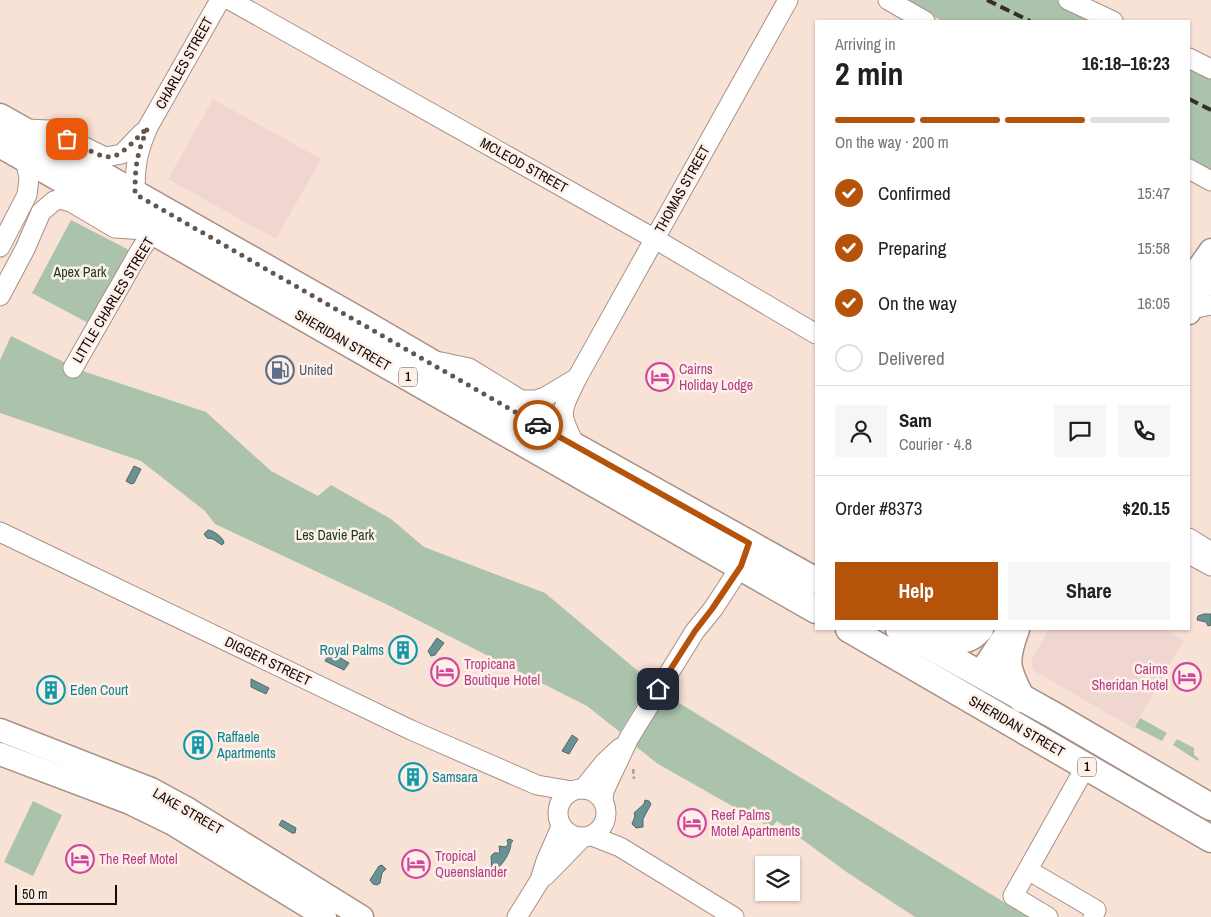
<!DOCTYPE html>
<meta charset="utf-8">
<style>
body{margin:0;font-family:"Archivo Narrow",sans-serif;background:#f6f6f6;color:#202124;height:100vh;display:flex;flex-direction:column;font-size:19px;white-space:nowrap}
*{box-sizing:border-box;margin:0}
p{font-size:16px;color:#757577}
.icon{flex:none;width:28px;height:28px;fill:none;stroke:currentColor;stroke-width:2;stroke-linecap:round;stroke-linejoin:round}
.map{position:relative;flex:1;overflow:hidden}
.side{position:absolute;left:815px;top:20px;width:375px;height:610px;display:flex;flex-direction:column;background:#fff;border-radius:0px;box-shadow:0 1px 4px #0004}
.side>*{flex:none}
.fabs{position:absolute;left:755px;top:856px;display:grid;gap:10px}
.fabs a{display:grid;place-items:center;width:45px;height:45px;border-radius:0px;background:#fff;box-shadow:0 1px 4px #0004;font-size:25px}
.scale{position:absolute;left:15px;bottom:12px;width:102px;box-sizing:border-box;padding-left:5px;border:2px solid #120b07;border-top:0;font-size:14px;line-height:18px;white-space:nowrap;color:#120b07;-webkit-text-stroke:4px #fef0e9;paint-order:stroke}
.pin{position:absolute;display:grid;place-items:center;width:42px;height:42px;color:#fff;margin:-21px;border-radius:10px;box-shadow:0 2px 8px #0006}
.courier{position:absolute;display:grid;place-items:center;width:50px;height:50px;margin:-25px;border:4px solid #b45309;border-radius:50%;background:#fff;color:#222;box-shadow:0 1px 6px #0007}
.headline em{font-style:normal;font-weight:800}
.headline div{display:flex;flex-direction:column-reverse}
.headline{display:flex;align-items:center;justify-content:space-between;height:85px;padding:0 20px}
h1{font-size:32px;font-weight:800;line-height:38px}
.bar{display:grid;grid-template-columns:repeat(4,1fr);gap:8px 5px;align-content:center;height:60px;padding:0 20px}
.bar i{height:6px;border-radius:4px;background:#e0e0e0}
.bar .current{background:#b45309}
.bar p{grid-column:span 4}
.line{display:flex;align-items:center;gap:12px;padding:0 20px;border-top:1px solid #e0e0e0}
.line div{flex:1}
.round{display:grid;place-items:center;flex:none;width:52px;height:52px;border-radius:0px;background:#f6f6f6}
ol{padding:0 20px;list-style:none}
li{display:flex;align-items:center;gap:15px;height:55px}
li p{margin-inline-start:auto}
li .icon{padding:5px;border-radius:50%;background:#b45309;color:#fff;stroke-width:4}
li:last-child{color:#757577}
li i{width:28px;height:28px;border:2px solid #e0e0e0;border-radius:50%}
.action{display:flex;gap:10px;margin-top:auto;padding:10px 20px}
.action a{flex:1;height:58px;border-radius:0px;background:#b45309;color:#fff;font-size:20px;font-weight:800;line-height:58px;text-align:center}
.action a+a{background:#f6f6f6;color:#202124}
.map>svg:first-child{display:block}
</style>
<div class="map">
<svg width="1211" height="917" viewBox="0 0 1211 917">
<rect width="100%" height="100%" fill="#f8e1d5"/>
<g fill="#f0d6d1">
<path d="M213,99L321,159L276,239L168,179Z"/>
<path d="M1049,629H1164L1184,640L1133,728L1034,671L1031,661Z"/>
</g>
<g fill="#abc3ac">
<path d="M904,0H1058L1101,21H942Z"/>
<path d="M1189,64L1211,75V173L1189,160Z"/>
<path d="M71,220L129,250L90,324L32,293Z"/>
<path d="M11,336L80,370L206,412L271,471L318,496L331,485L391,519L424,547L545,593L651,682L620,732L587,706L390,606L215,524L205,511L141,461L0,413V360Z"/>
<path d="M666,695L1028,917H915L848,873L777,821L771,828L658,764L634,745Z"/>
<path d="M1140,718L1167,733L1162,741L1135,727Z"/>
<path d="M1177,739L1194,748V755L1199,759L1198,761L1173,745Z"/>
<path d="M33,801L62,815L33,876L4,862Z"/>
</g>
<g fill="#699295" stroke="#4f6a6a">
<path d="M134,466L141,469L134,483L131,484L126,481Z"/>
<path d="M208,530C213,530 224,538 224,543L222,545L213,539L207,538L204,534Z"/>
<path d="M1204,614H1211V625L1208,626L1206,622L1197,620L1198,616Z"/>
<path d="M437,638L444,643L435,655L431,656L428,651Z"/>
<path d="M330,652L349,663L344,670L325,661Z"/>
<path d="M251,679L269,688L266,694L251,687Z"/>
<path d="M572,735L578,739L569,754L562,751Z"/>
<path d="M645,800L649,801L651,804L643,819V827L636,828L632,824L635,816L634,813L644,804Z"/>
<path d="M282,820L296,828L295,833H292L279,825Z"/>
<path d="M510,839L513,841L511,843C511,853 501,868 492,872L491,856L494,853H500L499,846L506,847L508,844L507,840Z"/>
<path d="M382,865L386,869L382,873L380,883L377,885L373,884L370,880L379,866Z"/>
</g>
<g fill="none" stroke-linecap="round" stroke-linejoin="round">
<defs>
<g id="minor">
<path d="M230,0L655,239L816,334"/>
<path d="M888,0L925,21"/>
<path d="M1068,0L1113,21"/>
<path d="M1189,58L1211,69"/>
<path d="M25,129L50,130L105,157L122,154L142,133"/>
<path d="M1189,169L1211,181"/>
<path d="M135,194C135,165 137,153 148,127L220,0"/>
<path d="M0,247L27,195L29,178L25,158"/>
<path d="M0,296L25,249L41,212L54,201L60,199L71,202L115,228L145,230"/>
<path d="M1191,309L1211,305"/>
<path d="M441,362L469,368L521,400H536L545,397L577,378"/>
<path d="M73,368L141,249L154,231"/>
<path d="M576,447C558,411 560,414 577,378L788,0"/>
<path d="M0,532L411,730L537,785L572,791"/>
<path d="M1189,538L1211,552"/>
<path d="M1189,554L1211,566"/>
<circle cx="582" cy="813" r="24"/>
<path d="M583,789L604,763L620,748"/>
<path d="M603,800L604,791L629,738L695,631L713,609L741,566"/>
<path d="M592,836L620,847L734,917"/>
<path d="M1028,870L1096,910L1093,917"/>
<path d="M545,876L582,838"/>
<path d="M517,917L540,880L546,861L561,827"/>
<path d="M1048,917L1013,896L1086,766"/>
</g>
<g id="major">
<path d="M1189,281L1211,250"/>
<path d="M1189,313L1211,272"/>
<path d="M979,674L1009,629"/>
<path d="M0,730L151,789L188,809L362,917"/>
<path d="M0,754L130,803L173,824L325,917"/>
</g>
<g id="highway">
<path d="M0,117L367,325L576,447L816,581"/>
<path d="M0,144L816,610"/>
<path d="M849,629L1211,839"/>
<path d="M899,629L1055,716L1211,807"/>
<path d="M927,629C945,639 964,648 980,629"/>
<path d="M1016,629C1004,662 1006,668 1022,699"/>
</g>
</defs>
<use href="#minor" stroke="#a79186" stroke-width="21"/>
<use href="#major" stroke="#a79186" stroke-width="25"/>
<use href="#highway" stroke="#a79186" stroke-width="29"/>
<path stroke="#b09e94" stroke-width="2.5" stroke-dasharray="5 2.5" stroke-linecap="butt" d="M633,769L634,779"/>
<use href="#minor" stroke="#fff" stroke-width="19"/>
<use href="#major" stroke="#fff" stroke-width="22"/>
<use href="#highway" stroke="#fff" stroke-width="26"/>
<g stroke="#382e29" stroke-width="4" stroke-dasharray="10 5" stroke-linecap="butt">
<path d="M987,0L1030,21"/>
<path d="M1189,99L1211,110"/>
</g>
</g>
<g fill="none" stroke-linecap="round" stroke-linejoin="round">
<path stroke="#62564f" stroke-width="5" stroke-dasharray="0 9" d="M67,139C114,163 110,166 148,127C137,153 135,165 135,194L538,425"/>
<path stroke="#b45309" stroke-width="6" d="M538,425L749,543L741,566L712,609L695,631L658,689"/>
</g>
<defs>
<symbol id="fuel-ring" viewBox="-11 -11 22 22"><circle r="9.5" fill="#fef0e9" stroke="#5c6f8a" stroke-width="1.5"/><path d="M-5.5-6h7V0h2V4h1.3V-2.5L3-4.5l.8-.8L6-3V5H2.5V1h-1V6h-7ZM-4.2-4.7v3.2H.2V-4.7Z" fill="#5c6f8a"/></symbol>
<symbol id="hotel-ring" viewBox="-11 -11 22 22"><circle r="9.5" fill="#fef0e9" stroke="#d1479c" stroke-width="1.5"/><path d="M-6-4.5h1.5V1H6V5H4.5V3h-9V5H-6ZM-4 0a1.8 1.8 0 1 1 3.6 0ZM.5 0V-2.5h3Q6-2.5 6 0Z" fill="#d1479c"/></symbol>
<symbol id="building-ring" viewBox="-11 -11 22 22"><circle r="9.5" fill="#fef0e9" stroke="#0f9aa8" stroke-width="1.5"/><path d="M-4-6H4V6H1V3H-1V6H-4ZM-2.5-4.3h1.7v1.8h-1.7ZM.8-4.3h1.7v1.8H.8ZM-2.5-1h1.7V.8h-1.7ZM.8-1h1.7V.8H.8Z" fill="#0f9aa8"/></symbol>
</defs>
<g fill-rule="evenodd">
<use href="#fuel-ring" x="264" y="354" width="32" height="32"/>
<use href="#hotel-ring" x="644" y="361" width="32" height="32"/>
<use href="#building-ring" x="387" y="634" width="32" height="32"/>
<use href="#hotel-ring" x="429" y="656" width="32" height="32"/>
<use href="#hotel-ring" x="1171" y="661" width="32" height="32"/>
<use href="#building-ring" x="35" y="674" width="32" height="32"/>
<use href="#building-ring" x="182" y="729" width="32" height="32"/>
<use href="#building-ring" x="397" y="761" width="32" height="32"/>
<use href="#hotel-ring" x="676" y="807" width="32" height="32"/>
<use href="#hotel-ring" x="64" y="843" width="32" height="32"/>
<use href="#hotel-ring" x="400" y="848" width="32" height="32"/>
</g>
<g text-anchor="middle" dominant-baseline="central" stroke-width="5" stroke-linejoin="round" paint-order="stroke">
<g fill="#fef0e9" stroke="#59504b" stroke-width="1">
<rect x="399" y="367.5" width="18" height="19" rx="4"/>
<rect x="1078" y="757.5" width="18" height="19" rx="4"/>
</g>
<g font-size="12" font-weight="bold" fill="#120b07">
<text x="408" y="377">1</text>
<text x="1087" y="767">1</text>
</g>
<g font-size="14" fill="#120b07" stroke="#fef0e9">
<text transform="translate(184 63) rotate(-61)">CHARLES STREET</text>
<text transform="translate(524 165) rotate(29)">MCLEOD STREET</text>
<text transform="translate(682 189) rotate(-61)">THOMAS STREET</text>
<text transform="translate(113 300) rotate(-59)">LITTLE CHARLES STREET</text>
<text transform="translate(343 340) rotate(30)">SHERIDAN STREET</text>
<text transform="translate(268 661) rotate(26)">DIGGER STREET</text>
<text transform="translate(1017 726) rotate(30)">SHERIDAN STREET</text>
<text transform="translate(188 811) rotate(30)">LAKE STREET</text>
</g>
<g font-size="14" fill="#153e1b" stroke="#fef0e9">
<text x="80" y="272">Apex Park</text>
<text x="335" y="535">Les Davie Park</text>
</g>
<g font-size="14" fill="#b23c85" stroke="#fef0e9" text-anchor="start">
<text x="679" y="369">Cairns<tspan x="679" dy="16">Holiday Lodge</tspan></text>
<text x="464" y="664">Tropicana<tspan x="464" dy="16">Boutique Hotel</tspan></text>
<text x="1168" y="669" text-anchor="end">Cairns<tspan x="1168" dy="16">Sheridan Hotel</tspan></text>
<text x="711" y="815">Reef Palms<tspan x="711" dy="16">Motel Apartments</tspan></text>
<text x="435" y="856">Tropical<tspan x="435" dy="16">Queenslander</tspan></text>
<text x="99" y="859">The Reef Motel</text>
</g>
<g font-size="14" fill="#4e5e75" stroke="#fef0e9" text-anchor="start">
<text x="299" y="370">United</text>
</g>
<g font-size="14" fill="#0d838f" stroke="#fef0e9" text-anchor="start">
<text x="384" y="650" text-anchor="end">Royal Palms</text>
<text x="70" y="690">Eden Court</text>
<text x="217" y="737">Raffaele<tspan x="217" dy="16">Apartments</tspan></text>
<text x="432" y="777">Samsara</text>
</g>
</g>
</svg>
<div class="fabs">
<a><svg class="icon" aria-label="layers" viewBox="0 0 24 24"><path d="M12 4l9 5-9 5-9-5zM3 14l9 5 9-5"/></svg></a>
</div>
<div class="scale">50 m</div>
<div class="pin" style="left:67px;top:139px;background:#ea580c"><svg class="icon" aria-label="bag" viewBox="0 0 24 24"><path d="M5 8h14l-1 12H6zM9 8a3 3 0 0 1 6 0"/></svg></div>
<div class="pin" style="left:658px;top:689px;background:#1f2937"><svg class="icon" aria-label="home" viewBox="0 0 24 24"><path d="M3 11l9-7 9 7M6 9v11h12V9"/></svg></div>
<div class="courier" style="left:538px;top:425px"><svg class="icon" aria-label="car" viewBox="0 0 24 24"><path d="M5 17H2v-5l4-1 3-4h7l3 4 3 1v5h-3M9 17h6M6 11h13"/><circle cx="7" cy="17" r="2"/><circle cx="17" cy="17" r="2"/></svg></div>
<section class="side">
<div class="headline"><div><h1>2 min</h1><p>Arriving in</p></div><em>16:18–16:23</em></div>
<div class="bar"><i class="current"></i><i class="current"></i><i class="current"></i><i></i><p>On the way · 200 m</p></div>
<ol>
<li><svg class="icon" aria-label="check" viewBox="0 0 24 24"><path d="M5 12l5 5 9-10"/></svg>Confirmed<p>15:47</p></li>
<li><svg class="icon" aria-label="check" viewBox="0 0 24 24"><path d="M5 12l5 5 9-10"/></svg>Preparing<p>15:58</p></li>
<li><svg class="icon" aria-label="check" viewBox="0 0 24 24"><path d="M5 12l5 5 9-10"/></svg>On the way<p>16:05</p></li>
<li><i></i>Delivered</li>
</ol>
<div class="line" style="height:90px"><a class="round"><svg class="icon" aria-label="person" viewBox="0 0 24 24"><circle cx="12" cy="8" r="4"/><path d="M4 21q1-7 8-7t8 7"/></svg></a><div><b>Sam</b><p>Courier · 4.8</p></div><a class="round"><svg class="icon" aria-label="chat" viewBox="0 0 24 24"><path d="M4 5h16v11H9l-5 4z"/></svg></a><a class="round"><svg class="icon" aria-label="phone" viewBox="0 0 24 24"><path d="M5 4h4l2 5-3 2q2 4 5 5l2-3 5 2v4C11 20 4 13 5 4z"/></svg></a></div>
<div class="line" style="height:65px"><div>Order #8373</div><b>$20.15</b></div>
<div class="action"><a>Help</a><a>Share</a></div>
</section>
</div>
